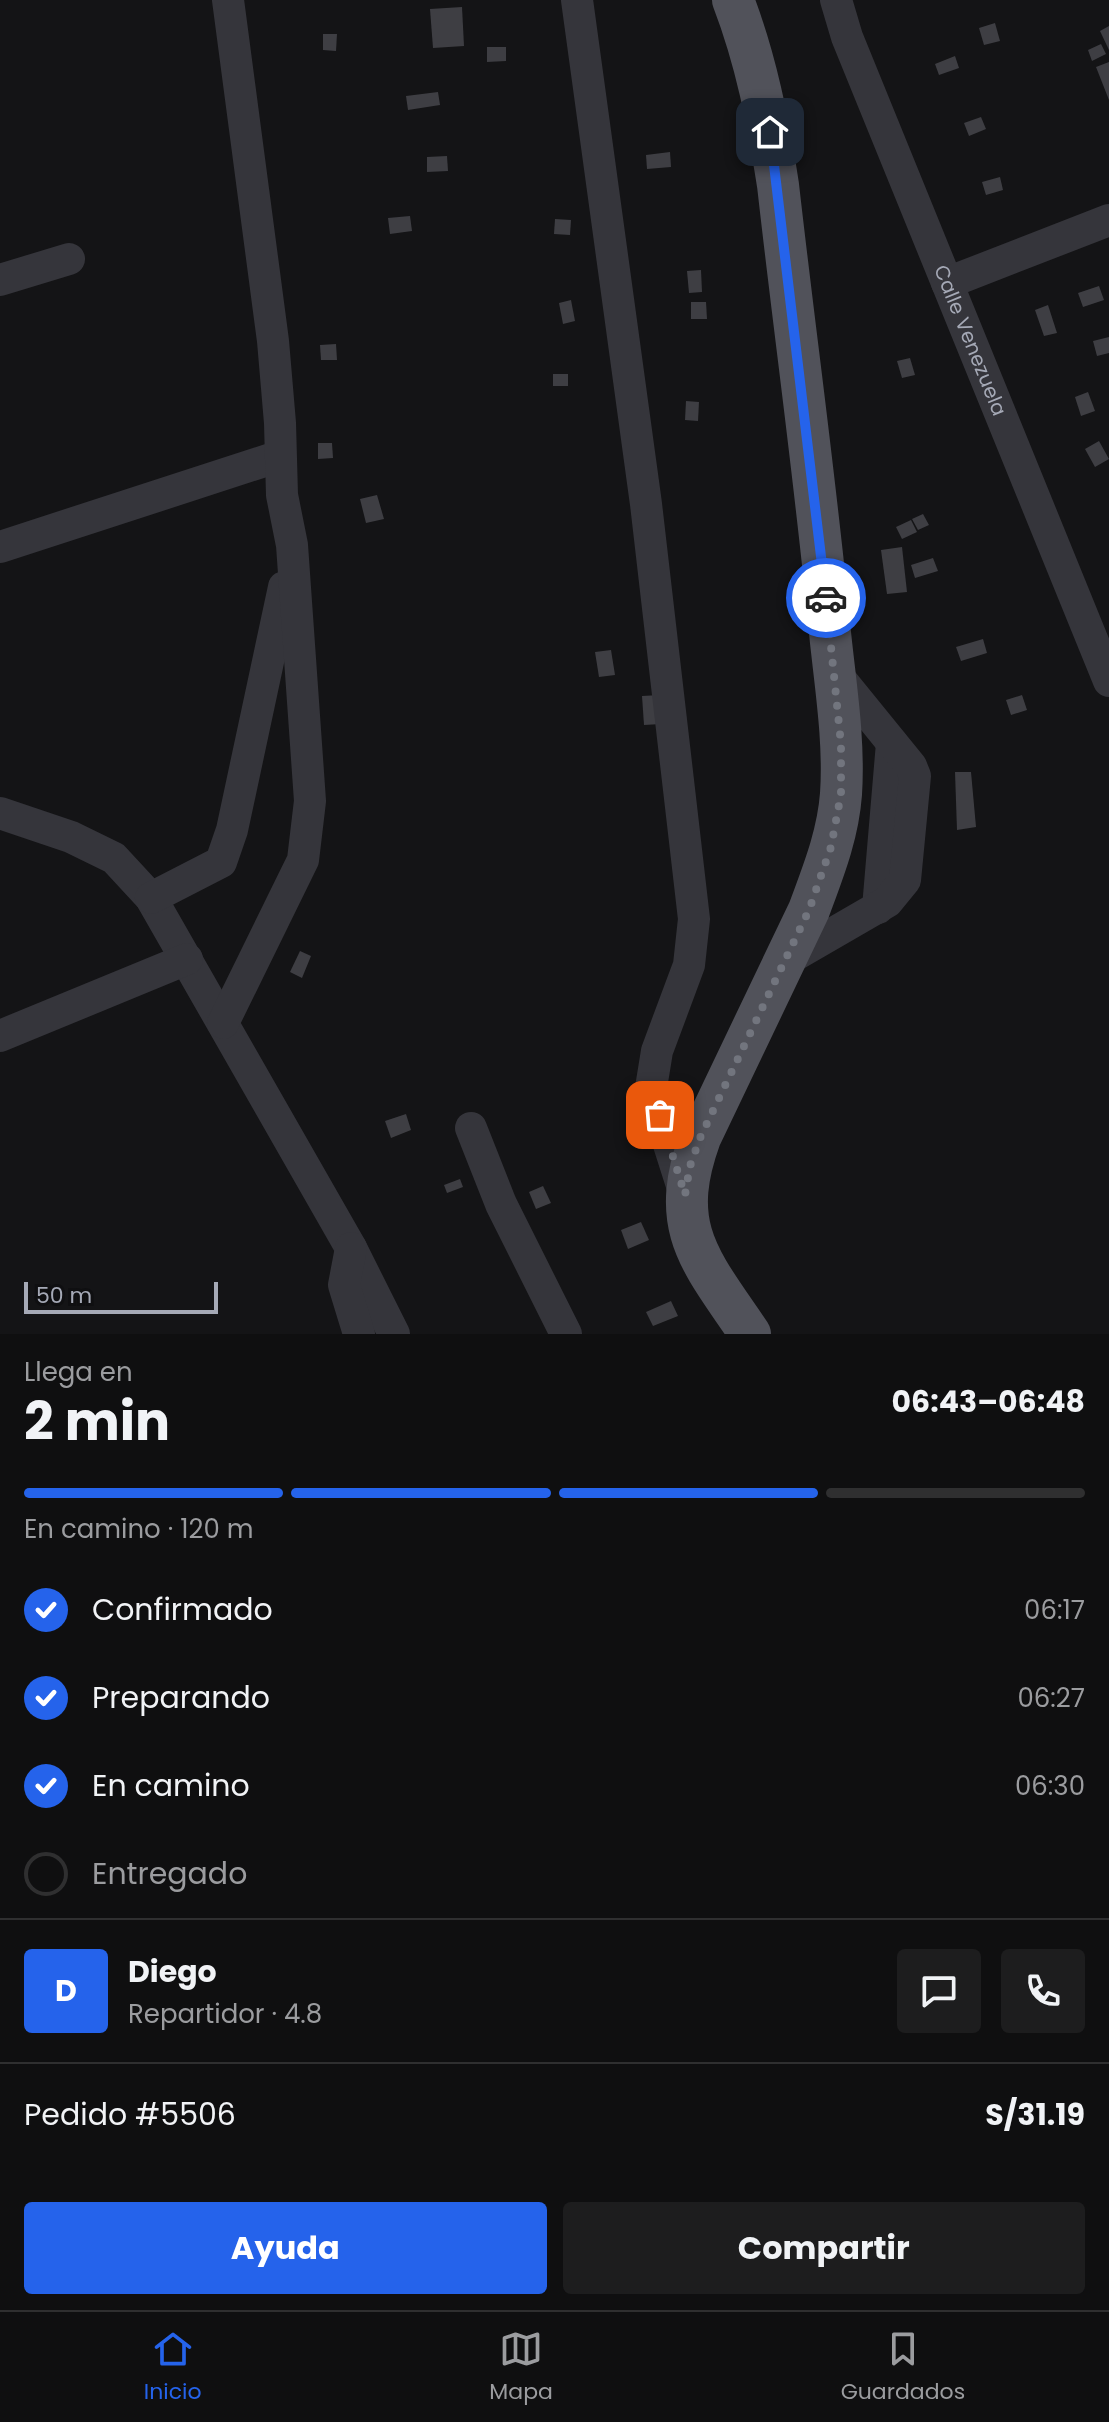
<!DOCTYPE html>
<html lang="es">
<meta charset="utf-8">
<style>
body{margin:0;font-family:Poppins,sans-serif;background:#1d1d1e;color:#f1f3f6;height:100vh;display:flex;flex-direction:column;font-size:30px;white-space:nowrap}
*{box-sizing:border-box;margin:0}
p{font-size:26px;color:#9b9c9f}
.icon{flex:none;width:44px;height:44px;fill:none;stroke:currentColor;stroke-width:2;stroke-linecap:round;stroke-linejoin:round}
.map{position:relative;height:1334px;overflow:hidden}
.details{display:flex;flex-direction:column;background:#0f0f10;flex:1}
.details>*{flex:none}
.scale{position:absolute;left:24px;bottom:20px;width:194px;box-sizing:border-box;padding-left:8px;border:4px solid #a5a9b6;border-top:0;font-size:22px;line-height:28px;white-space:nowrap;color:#a5a9b6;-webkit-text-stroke:6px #0f0f11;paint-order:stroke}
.pin{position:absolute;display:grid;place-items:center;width:68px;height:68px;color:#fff;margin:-34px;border-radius:16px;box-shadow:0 4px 12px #0006}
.courier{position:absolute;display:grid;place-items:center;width:80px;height:80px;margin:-40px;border:6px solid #2563eb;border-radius:50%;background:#fff;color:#222;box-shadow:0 2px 10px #0007}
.headline em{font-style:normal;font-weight:700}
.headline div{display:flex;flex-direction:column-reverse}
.headline{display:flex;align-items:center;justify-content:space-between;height:136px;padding:0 24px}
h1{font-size:52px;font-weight:700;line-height:60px}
.bar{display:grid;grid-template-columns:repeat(4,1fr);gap:12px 8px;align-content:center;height:96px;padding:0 24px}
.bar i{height:10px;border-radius:6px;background:#2f2f30}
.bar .selected{background:#2563eb}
.bar p{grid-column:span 4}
.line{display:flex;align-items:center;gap:20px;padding:0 24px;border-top:2px solid #2f2f30}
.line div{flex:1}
.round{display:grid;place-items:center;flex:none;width:84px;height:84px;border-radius:8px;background:#1d1d1e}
ol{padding:0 24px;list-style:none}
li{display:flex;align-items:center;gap:24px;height:88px}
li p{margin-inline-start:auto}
li .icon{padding:8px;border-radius:50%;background:#2563eb;color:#fff;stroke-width:4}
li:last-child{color:#9b9c9f}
li i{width:44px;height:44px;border:4px solid #2f2f30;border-radius:50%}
.cta{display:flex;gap:16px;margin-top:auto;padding:16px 24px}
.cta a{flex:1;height:92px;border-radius:8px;background:#2563eb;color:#fff;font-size:32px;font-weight:700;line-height:92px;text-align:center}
.cta a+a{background:#1d1d1e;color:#f1f3f6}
.dock{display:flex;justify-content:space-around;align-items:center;height:112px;border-top:2px solid #2f2f30;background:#0f0f10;font-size:22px;color:#9b9c9f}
.dock a{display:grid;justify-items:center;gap:4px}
.dock .selected{color:#2563eb}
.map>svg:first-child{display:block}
</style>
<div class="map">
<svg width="1109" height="1334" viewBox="0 0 1109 1334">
<rect width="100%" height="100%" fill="#141416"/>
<g fill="#3e3e43">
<path d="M462,7L464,46L433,48L430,9Z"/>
<path d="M995,23L1000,41L984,45L979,28Z"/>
<path d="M1109,26V50L1100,31Z"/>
<path d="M323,34H337L336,51L323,50Z"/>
<path d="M1101,44L1106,54L1092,61L1088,50Z"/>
<path d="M487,47H506V61L487,62Z"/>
<path d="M955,56L959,68L939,75L935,64Z"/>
<path d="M1109,62V100L1096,67Z"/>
<path d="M438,92L440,105L408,110L406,96Z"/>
<path d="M981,117L986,129L969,136L964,123Z"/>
<path d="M670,152L671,167L647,169L646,155Z"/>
<path d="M447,156L448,171L427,172V157Z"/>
<path d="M1000,177L1003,190L986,195L982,182Z"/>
<path d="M410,216L412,231L390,234L388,218Z"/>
<path d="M555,219L571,220L570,235L554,234Z"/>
<path d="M701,270L702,292L689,293L687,271Z"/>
<path d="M1099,286L1104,300L1083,307L1078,293Z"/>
<path d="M571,300L575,321L563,324L559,303Z"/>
<path d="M691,302H706L707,319H691Z"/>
<path d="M1048,305L1057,333L1044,336L1035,310Z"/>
<path d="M1109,337V353L1097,356L1093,341Z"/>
<path d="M336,344L337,360H321L320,345Z"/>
<path d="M910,358L915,375L902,378L897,361Z"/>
<rect x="553" y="374" width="15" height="12"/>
<path d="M1088,392L1095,411L1081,416L1075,397Z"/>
<path d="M686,401L699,402L698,421L685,420Z"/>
<path d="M1099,441L1109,459L1095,467L1085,449Z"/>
<path d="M318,443H332L333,458L318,459Z"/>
<path d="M377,495L384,519L366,523L360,499Z"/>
<path d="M923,514L929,525L918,530L912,519Z"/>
<path d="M911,520L917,532L902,539L896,527Z"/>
<path d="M902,547L907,592L887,594L881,550Z"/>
<path d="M933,558L938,571L915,578L911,565Z"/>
<path d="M983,639L987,653L961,661L956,647Z"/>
<path d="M611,650L615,675L599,677L595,652Z"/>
<path d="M660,695L661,724L644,725L642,696Z"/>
<path d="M1022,695L1027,710L1011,715L1006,700Z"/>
<path d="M955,772H971L976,827L957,830Z"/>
<path d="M300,951L311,956L302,978L290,972Z"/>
<path d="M406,1114L411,1130L391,1138L385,1121Z"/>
<path d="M460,1179L463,1187L447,1193L444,1185Z"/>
<path d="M543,1186L551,1203L536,1209L529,1192Z"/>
<path d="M641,1222L649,1240L628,1249L621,1230Z"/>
<path d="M671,1301L678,1316L653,1326L646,1312Z"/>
</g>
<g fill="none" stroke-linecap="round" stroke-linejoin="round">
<g stroke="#35353b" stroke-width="32">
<path d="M577,0L646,504L694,919L689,965L657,1051L651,1088L685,1195"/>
<path id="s1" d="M836,0L847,37L1109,681"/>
<path d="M0,280L69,259"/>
<path d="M947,283L1109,220"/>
<path d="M0,547L280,456"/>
<path d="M0,813L71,837L114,858L151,898L351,1248L394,1334"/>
<path d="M151,898L221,862L232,830L284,587"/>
<path d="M878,908L892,743"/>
<path d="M785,961L887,902L905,880L915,776L911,766L833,670"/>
<path d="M223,1023L303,860L310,801L292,545L282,495L280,423L273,341L228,0"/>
<path d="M0,1036L187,959"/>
<path d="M471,1128L501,1204L566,1334"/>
<path d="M351,1248L344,1285L359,1334"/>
</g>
<path stroke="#51525a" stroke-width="42" d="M733,0C756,60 768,121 778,185C794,327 814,470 828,612C833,672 845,734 841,794C838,835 823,872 809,910L700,1138C667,1229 701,1261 750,1334"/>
</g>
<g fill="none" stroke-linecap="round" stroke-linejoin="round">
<path stroke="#72757e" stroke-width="8" stroke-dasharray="0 14.4" d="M660,1115L685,1195L690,1166L700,1138L809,910L831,847L841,794V744L826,598"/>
<path stroke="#2563eb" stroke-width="10" d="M770,132L826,598"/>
</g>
<g text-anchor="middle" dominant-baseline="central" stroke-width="8" stroke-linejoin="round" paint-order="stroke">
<g font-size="20" fill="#a5a9b6" stroke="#0f0f11">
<text stroke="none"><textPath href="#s1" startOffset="366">Calle Venezuela</textPath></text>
</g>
</g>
</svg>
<div class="scale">50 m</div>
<div class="pin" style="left:660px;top:1115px;background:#ea580c"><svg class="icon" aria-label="bag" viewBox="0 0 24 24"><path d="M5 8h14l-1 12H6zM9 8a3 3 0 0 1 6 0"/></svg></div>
<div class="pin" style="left:770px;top:132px;background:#1f2937"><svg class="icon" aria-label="home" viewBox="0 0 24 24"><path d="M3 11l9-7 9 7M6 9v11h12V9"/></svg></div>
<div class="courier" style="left:826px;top:598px"><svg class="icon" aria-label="car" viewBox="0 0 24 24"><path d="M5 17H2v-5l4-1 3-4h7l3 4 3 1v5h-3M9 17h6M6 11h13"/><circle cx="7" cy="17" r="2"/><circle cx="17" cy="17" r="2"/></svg></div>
</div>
<section class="details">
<div class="headline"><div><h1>2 min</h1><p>Llega en</p></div><em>06:43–06:48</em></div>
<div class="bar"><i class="selected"></i><i class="selected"></i><i class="selected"></i><i></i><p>En camino · 120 m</p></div>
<ol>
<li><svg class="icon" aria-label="check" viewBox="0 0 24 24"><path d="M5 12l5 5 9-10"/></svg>Confirmado<p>06:17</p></li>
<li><svg class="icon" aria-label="check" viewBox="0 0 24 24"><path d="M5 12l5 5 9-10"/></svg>Preparando<p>06:27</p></li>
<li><svg class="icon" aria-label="check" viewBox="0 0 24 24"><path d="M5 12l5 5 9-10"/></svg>En camino<p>06:30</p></li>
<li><i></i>Entregado</li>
</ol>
<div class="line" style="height:144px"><b class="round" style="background:#2563eb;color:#fff">D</b><div><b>Diego</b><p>Repartidor · 4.8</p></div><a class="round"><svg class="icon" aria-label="chat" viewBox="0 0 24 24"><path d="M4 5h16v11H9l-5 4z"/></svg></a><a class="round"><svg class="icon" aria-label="phone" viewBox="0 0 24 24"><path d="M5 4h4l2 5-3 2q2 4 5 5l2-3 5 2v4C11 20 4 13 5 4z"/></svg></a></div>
<div class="line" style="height:104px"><div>Pedido #5506</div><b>S/31.19</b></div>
<div class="cta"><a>Ayuda</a><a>Compartir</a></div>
</section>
<nav class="dock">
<a class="selected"><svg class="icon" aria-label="home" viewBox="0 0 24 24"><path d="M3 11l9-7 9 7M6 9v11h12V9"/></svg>Inicio</a>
<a><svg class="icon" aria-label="map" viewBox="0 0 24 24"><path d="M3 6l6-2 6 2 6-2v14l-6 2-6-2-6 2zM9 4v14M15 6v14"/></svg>Mapa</a>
<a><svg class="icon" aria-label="saved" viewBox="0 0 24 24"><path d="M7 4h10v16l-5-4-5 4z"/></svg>Guardados</a>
</nav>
